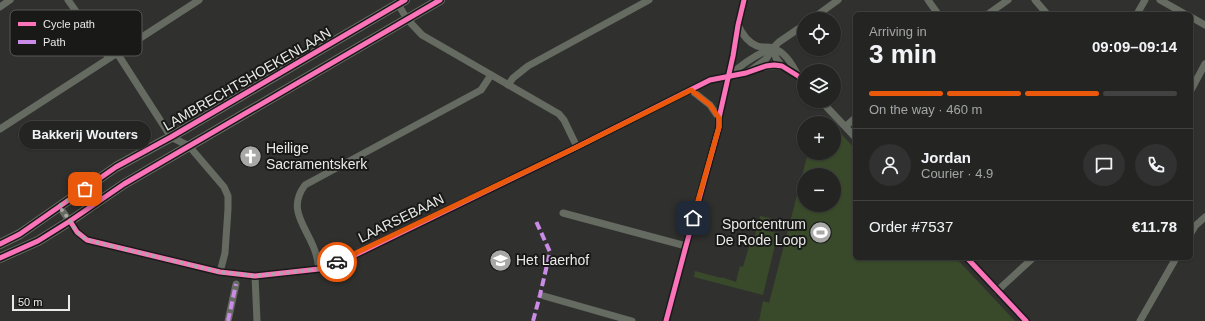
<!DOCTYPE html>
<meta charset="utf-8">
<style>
body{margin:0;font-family:Arial,sans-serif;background:#303130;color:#f1f3f6;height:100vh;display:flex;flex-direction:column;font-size:15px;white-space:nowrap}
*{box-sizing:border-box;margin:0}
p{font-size:13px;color:#a3a5a6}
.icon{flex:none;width:22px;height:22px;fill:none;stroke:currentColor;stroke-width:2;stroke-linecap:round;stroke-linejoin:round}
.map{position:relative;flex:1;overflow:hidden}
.sheet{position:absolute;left:853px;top:12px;width:340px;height:248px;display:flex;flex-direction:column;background:#242523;border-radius:6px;box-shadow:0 1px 3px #0004,0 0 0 1px #414241}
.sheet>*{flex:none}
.fabs{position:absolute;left:797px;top:12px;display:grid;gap:8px}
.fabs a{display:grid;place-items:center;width:44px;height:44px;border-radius:50%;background:#242523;box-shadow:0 1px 3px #0004,0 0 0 1px #414241;font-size:20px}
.scale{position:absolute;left:12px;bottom:10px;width:58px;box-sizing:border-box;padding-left:4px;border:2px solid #e9eae7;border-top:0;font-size:11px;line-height:14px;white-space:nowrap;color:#e9eae7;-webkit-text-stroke:3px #191a18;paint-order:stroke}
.pin{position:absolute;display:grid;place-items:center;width:34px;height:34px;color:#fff;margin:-17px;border-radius:8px;box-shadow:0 2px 6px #0006}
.courier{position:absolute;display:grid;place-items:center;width:40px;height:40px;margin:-20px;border:3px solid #ea580c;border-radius:50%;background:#fff;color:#222;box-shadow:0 1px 5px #0007}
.bubble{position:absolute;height:28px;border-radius:14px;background:#242523;box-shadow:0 1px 3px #0004,0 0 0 1px #414241;font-size:13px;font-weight:600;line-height:28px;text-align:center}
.summary em{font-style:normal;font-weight:600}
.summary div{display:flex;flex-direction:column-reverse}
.summary{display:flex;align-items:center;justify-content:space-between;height:68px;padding:0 16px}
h1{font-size:26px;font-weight:600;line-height:30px}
.bar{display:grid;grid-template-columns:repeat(4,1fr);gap:6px 4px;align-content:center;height:48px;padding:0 16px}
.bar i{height:5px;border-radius:3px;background:#414241}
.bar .on{background:#ea580c}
.bar p{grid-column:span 4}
.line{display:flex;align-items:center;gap:10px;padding:0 16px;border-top:1px solid #414241}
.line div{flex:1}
.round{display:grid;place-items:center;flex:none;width:42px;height:42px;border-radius:21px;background:#303130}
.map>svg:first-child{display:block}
</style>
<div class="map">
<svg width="1205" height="321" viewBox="0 0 1205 321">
<rect width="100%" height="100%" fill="#30312f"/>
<g fill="#394a2a" fill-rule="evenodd">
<path d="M834,126L855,149V258H956L1015,321H759L763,301L769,303L808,153H834ZM804,175H834V205H804Z"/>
<path d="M760,216L770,218L767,231L778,233L763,295L694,277L695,271L721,278V277L736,282L740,266L743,267L750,243L753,244Z"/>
</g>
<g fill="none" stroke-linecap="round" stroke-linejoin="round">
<g stroke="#666b62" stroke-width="7">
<path d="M68,0L109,58"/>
<path d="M928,0L938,14"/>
<path d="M1035,0L1047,14"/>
<path d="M1160,0L1185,14"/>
<path d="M398,4L407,19L422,35L559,114L564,120L577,147"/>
<path d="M0,7L10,0"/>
<path d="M988,14L1008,0"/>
<path d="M1137,14L1145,0"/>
<path d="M1191,17L1205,25"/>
<path d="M812,19L838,0"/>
<path d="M738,25C742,34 747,42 757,46C762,48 768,46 773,48C785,52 793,65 798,76"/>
<path d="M773,48L776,58L782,66"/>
<path d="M117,53L171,137L189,146L224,187L228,196V209L225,253L220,272"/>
<path d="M755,69C778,63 788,64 804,82"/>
<path d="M729,76C742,64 755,55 772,48"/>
<path d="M508,85L513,78L528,66L649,0"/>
<path d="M691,90L710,105L719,118"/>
<path d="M1191,90L1205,64"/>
<path d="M821,101L855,137"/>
<path d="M846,126L855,118"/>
<path d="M0,129L199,0"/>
<path d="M85,189L96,202"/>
<path d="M59,206L77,232L87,240L220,272L255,276L319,269L355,255L577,147L710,80L746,73L751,70L766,59L773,48L779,42L804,25"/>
<path d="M563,213L686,246"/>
<path d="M1191,233L1195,226L1205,217"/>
<path d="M967,258L1026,321"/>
<path d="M319,269C318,263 317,256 315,251C307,227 286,210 305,185L481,90L491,75"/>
<path d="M255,276L257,321"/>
<path d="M997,291L1033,258"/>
<path d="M544,296L632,321"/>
<path d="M228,321L236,284"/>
<path d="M666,321L686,246L719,127V118L733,56L738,25L744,0"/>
<path d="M1140,321L1176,258"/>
</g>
<g stroke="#676d63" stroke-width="10">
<path d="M0,244L20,234L116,167L171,137L405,0"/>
<path d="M0,258L38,241L70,221L124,184L440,0"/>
</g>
<g stroke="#ca8be6" stroke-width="4" stroke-dasharray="8 4" stroke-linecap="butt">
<path d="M228,321L236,284"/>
<path d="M533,321L540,295L550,252L535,219"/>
</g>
<defs>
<g id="cycleway">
<path d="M70,221L77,232L87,240L220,272L255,276L319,269L355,255L577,147L710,80L746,73L766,66L774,65L782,66L798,76L804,82"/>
<path d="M0,244L20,234L116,167L171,137L405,0"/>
<path d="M0,258L38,241L70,221L124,184L440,0"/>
<path d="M967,258L1026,321"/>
<path d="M666,321L686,246L719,127V118L733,56L738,25L744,0"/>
</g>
</defs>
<use href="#cycleway" stroke="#191a18" stroke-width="8"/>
<use href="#cycleway" stroke="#fb73b8" stroke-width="5"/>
</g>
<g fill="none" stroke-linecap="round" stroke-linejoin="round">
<path stroke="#a8a9a7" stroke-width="4" stroke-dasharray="0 7.2" d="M85,189L59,206L70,221L77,232L87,240L220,272L255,276L319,269L337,262"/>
<path stroke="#ea580c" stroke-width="5" d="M337,262L577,147L691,90L710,105L719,118V127L693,218"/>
</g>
<defs>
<symbol id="church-disc" viewBox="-11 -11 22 22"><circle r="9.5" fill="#a8a9a7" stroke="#191a18"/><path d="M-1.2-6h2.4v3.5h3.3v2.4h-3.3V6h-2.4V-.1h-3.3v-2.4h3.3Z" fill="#fff"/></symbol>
<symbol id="stadium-disc" viewBox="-11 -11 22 22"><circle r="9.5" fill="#a8a9a7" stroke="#191a18"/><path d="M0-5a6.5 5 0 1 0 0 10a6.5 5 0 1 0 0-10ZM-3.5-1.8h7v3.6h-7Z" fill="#fff"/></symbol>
<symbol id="school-disc" viewBox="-11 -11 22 22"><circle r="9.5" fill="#a8a9a7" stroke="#191a18"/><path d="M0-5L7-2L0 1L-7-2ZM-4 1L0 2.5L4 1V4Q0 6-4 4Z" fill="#fff"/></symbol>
</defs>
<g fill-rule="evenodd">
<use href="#church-disc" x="238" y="144" width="25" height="25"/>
<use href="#stadium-disc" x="808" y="220" width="25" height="25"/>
<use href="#school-disc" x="488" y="248" width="25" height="25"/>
</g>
<g text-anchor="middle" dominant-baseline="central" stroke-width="4" stroke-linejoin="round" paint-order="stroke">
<g font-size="14" fill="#e9eae7" stroke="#191a18">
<text transform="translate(247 79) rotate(-30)">LAMBRECHTSHOEKENLAAN</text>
<text transform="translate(401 218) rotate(-26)">LAARSEBAAN</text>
</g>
<g font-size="14" fill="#e9eae7" stroke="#191a18" text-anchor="start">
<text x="266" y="148">Heilige<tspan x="266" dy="16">Sacramentskerk</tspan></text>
<text x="806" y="224" text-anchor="end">Sportcentrum<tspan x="806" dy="16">De Rode Loop</tspan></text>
<text x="516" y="260">Het Laerhof</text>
</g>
</g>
<rect x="10" y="10" width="132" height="46" rx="6" fill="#191a18" stroke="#575856" stroke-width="1"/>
<rect x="18" y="22" width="18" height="4" fill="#fb73b8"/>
<rect x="18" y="40" width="18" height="4" fill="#ca8be6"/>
<g font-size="11" fill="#e9eae7">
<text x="43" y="28">Cycle path</text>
<text x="43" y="46">Path</text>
</g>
</svg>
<div class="fabs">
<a><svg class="icon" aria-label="locate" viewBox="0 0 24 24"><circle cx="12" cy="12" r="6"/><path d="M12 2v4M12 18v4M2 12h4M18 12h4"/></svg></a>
<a><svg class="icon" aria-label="layers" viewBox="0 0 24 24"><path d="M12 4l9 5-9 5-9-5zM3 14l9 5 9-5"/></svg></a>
<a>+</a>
<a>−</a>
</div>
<div class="scale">50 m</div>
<div class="pin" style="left:85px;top:189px;background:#ea580c"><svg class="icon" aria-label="bag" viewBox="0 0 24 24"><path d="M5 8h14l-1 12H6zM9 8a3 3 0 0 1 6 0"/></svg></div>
<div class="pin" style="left:693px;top:218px;background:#1f2937"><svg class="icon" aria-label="home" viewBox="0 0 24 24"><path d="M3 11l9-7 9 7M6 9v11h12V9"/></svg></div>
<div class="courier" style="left:337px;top:262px"><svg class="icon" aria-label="car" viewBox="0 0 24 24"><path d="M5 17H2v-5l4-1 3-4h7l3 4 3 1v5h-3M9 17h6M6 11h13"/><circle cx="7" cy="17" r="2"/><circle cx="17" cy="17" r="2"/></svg></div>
<div class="bubble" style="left:19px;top:121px;width:132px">Bakkerij Wouters</div>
<section class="sheet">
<div class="summary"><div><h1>3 min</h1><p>Arriving in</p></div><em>09:09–09:14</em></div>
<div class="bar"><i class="on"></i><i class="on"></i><i class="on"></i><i></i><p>On the way · 460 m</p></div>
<div class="line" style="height:72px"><a class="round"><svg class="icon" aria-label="person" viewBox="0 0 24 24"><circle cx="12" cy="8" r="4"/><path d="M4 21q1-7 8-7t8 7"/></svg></a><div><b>Jordan</b><p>Courier · 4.9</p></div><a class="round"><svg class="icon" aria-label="chat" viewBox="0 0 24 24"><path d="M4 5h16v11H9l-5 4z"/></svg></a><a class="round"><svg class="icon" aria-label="phone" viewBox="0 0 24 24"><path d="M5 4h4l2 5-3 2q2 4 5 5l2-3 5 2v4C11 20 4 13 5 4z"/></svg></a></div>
<div class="line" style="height:52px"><div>Order #7537</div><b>€11.78</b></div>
</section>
</div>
